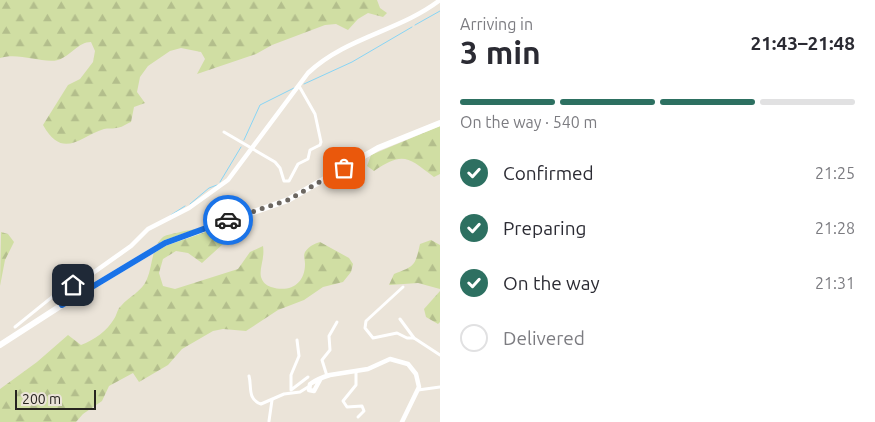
<!DOCTYPE html>
<meta charset="utf-8">
<style>
body{margin:0;font-family:Ubuntu,sans-serif;background:#f2f2f3;color:#2b2b33;height:100vh;display:flex;flex-direction:column;font-size:19px;white-space:nowrap}
*{box-sizing:border-box;margin:0}
p{font-size:16px;color:#7c7c81}
.icon{flex:none;width:28px;height:28px;fill:none;stroke:currentColor;stroke-width:2;stroke-linecap:round;stroke-linejoin:round}
.map{position:relative;flex:1;overflow:hidden}
.panel{display:flex;flex-direction:column;background:#fff;width:435px}
.panel>*{flex:none}
.scale{position:absolute;left:15px;bottom:12px;width:81px;box-sizing:border-box;padding-left:5px;border:2px solid #272420;border-top:0;font-size:14px;line-height:18px;white-space:nowrap;color:#272420;-webkit-text-stroke:4px #ebe4d9;paint-order:stroke}
.pin{position:absolute;display:grid;place-items:center;width:42px;height:42px;color:#fff;margin:-21px;border-radius:10px;box-shadow:0 2px 8px #0006}
.courier{position:absolute;display:grid;place-items:center;width:50px;height:50px;margin:-25px;border:4px solid #1a73e8;border-radius:50%;background:#fff;color:#222;box-shadow:0 1px 6px #0007}
.headline em{font-style:normal;font-weight:700}
.headline div{display:flex;flex-direction:column-reverse}
.headline{display:flex;align-items:center;justify-content:space-between;height:85px;padding:0 20px}
h1{font-size:32px;font-weight:700;line-height:38px}
.bar{display:grid;grid-template-columns:repeat(4,1fr);gap:8px 5px;align-content:center;height:60px;padding:0 20px}
.bar i{height:6px;border-radius:4px;background:#e1e1e2}
.bar .on{background:#2d7061}
.bar p{grid-column:span 4}
ol{padding:0 20px;list-style:none}
li{display:flex;align-items:center;gap:15px;height:55px}
li p{margin-inline-start:auto}
li .icon{padding:5px;border-radius:50%;background:#2d7061;color:#fff;stroke-width:4}
li:last-child{color:#7c7c81}
li i{width:28px;height:28px;border:2px solid #e1e1e2;border-radius:50%}
main{display:flex;flex:1;min-height:0}
.map>svg:first-child{display:block}
</style>
<main>
<div class="map">
<svg width="440" height="422" viewBox="0 0 440 422">
<defs>
<pattern id="forest-firs" width="22" height="20" patternUnits="userSpaceOnUse" patternTransform="scale(1.25)"><rect width="22" height="20" fill="#d0dea3"/><path d="M5 1l3.5 6h-7zM16 11l3.5 6h-7z" fill="#b3be8c"/></pattern>
</defs>
<rect width="100%" height="100%" fill="#ebe4d9"/>
<g fill="url(#forest-firs)">
<path d="M0,0H377L380,8L387,13L383,17L368,13L358,19L348,30L336,24L325,25L272,45L256,54L197,74L205,59L201,52L181,48L170,51L148,66L140,77L137,92L145,103L134,107L131,122C126,124 121,128 116,128C112,129 108,128 104,129C79,137 63,160 43,125L68,85L80,79L93,62L95,51L91,42C78,42 71,56 58,60C43,64 19,52 0,58Z"/>
<path d="M440,126V174L434,177C408,157 403,151 374,171L367,166L371,155Z"/>
<path d="M230,223L236,228L234,234L202,263L188,253L176,251L163,259L159,273L163,286L175,289L238,269L250,252L263,246C265,259 259,268 261,277C263,283 266,285 271,287C290,293 305,284 305,264C305,259 303,256 305,252C309,246 314,244 320,242L349,258L353,264L351,272L343,282L323,287L304,300L278,310L246,331L223,329L213,331L182,349L168,365L139,382L133,373L109,386L102,401L83,414L76,422H0V389L37,362L68,335L81,345C94,340 107,331 114,319C117,315 117,309 121,306C129,296 142,292 147,279C153,265 151,248 163,237C167,233 220,225 230,223Z"/>
<path d="M1,232L8,234L14,242L5,260L0,286Z"/>
<path d="M431,240L440,245V289L418,283L389,285L394,274C415,266 415,266 420,244Z"/>
<path d="M440,291V322L438,324L426,317L424,309Z"/>
</g>
<g fill="none" stroke-linecap="round" stroke-linejoin="round">
<g stroke="#88d5f5" stroke-width="1">
<path d="M415,25L440,11"/>
<path d="M304,84L352,62L412,27"/>
<path d="M244,140L260,105L294,88"/>
<path d="M220,182L241,147"/>
<path d="M190,204L209,188L217,185"/>
<path d="M171,215L185,206"/>
</g>
<g stroke="#fff" stroke-width="3">
<path d="M224,132L275,162L280,168L284,181H289L298,164L308,159L310,150L320,145L321,142L315,114L299,86"/>
<path d="M403,287L366,321L365,328L373,338L397,333L407,338H414"/>
<path d="M400,319L414,338L440,355"/>
<path d="M15,327L57,293"/>
<path d="M297,340L299,356L291,375V390L308,377"/>
<path d="M356,371V385L343,401L347,407L362,406L364,411L358,417"/>
<path d="M249,376C252,387 247,399 261,404L284,394L300,392L308,387"/>
<path d="M327,376L322,360L330,350L329,336L337,322"/>
<path d="M418,390L440,387"/>
<path d="M269,421L272,400"/>
</g>
<g stroke="#fff" stroke-width="4.5">
<path d="M62,305L57,293L60,291L83,280L131,246L148,229L189,208L228,180L308,73C346,37 400,31 440,0"/>
<path d="M321,378L314,391L309,390L310,384C316,380 323,377 330,375L368,369L390,359L408,364L416,374L419,387L402,422"/>
</g>
<path stroke="#fff" stroke-width="6" d="M0,345L62,305L165,243L288,200L378,148L440,123"/>
</g>
<g fill="none" stroke-linecap="round" stroke-linejoin="round">
<path stroke="#6c6761" stroke-width="5" stroke-dasharray="0 9" d="M228,220L288,200L344,168"/>
<path stroke="#1a73e8" stroke-width="6" d="M73,285L58,293L62,305L165,243L228,220"/>
</g>
</svg>
<div class="scale">200 m</div>
<div class="pin" style="left:344px;top:168px;background:#ea580c"><svg class="icon" aria-label="bag" viewBox="0 0 24 24"><path d="M5 8h14l-1 12H6zM9 8a3 3 0 0 1 6 0"/></svg></div>
<div class="pin" style="left:73px;top:285px;background:#1f2937"><svg class="icon" aria-label="home" viewBox="0 0 24 24"><path d="M3 11l9-7 9 7M6 9v11h12V9"/></svg></div>
<div class="courier" style="left:228px;top:220px"><svg class="icon" aria-label="car" viewBox="0 0 24 24"><path d="M5 17H2v-5l4-1 3-4h7l3 4 3 1v5h-3M9 17h6M6 11h13"/><circle cx="7" cy="17" r="2"/><circle cx="17" cy="17" r="2"/></svg></div>
</div>
<section class="panel">
<div class="headline"><div><h1>3 min</h1><p>Arriving in</p></div><em>21:43–21:48</em></div>
<div class="bar"><i class="on"></i><i class="on"></i><i class="on"></i><i></i><p>On the way · 540 m</p></div>
<ol>
<li><svg class="icon" aria-label="check" viewBox="0 0 24 24"><path d="M5 12l5 5 9-10"/></svg>Confirmed<p>21:25</p></li>
<li><svg class="icon" aria-label="check" viewBox="0 0 24 24"><path d="M5 12l5 5 9-10"/></svg>Preparing<p>21:28</p></li>
<li><svg class="icon" aria-label="check" viewBox="0 0 24 24"><path d="M5 12l5 5 9-10"/></svg>On the way<p>21:31</p></li>
<li><i></i>Delivered</li>
</ol>
</section>
</main>
